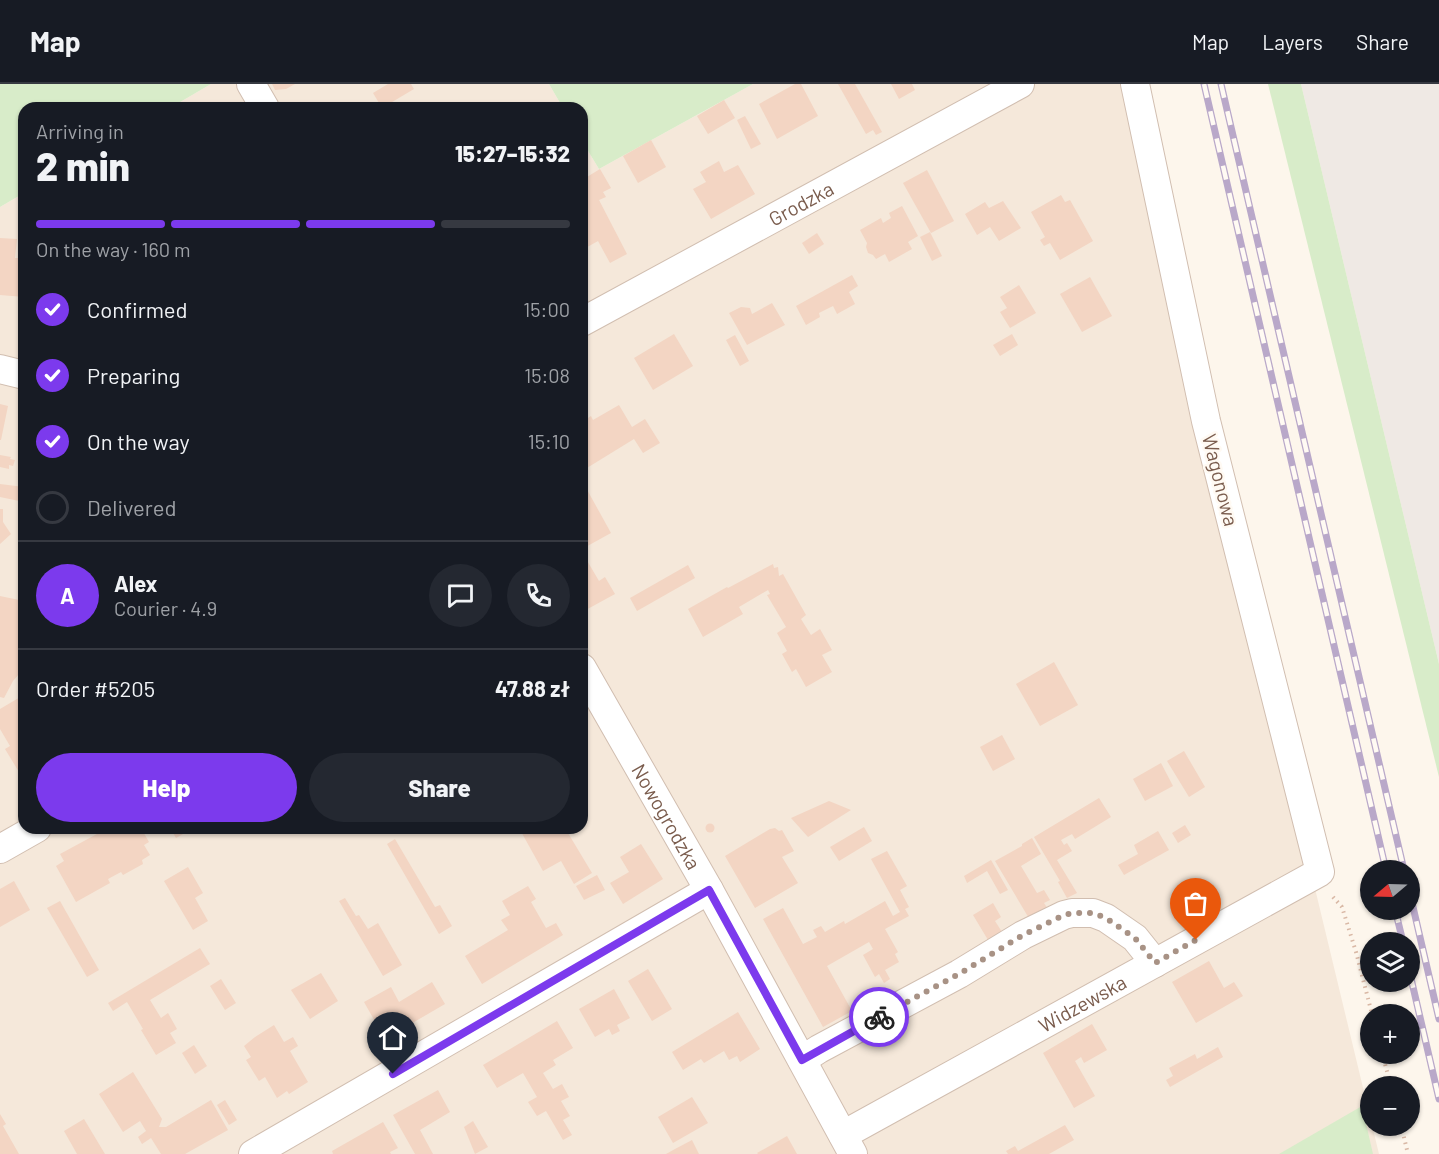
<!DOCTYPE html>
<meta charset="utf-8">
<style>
body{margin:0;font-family:Barlow,sans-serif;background:#242831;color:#f1f3f6;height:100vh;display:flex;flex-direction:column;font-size:22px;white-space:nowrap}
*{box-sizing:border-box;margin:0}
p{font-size:20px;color:#9ea1a6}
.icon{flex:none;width:33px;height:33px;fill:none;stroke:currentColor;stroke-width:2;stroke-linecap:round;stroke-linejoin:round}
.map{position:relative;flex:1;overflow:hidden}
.details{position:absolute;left:18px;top:18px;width:570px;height:732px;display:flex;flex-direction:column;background:#171b24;border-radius:18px;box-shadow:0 2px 4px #0004}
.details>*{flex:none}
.needle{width:39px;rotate:251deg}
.fabs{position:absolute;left:1360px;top:776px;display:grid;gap:12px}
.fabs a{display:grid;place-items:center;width:60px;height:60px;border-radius:50%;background:#171b24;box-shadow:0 2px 4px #0004;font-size:30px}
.pin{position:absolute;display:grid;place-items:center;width:51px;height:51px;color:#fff;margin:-62px -26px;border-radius:50% 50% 50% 0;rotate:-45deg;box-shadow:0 0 6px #0007}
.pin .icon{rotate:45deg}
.courier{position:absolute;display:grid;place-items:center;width:60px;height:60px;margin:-30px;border:4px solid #7c3aed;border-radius:50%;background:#fff;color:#222;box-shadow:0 2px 8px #0007}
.summary em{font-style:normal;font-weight:800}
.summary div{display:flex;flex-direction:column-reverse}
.summary{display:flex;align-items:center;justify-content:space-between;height:102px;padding:0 18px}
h1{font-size:39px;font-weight:800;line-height:45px}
.bar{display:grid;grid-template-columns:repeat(4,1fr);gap:9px 6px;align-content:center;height:72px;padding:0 18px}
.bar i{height:8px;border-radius:4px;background:#363941}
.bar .selected{background:#7c3aed}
.bar p{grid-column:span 4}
.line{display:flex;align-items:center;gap:15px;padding:0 18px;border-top:2px solid #363941}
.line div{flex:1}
.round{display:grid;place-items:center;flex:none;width:63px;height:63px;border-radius:32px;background:#242831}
ol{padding:0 18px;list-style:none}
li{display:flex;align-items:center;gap:18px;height:66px}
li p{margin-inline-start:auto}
li .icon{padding:6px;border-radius:50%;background:#7c3aed;color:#fff;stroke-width:4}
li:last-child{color:#9ea1a6}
li i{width:33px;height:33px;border:3px solid #363941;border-radius:50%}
.button{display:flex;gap:12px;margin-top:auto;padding:12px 18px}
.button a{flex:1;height:69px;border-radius:36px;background:#7c3aed;color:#fff;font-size:24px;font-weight:800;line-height:69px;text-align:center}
.button a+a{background:#242831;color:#f1f3f6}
header{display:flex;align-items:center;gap:36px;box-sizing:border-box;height:84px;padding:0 30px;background:#171b24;border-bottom:2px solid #363941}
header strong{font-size:28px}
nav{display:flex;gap:33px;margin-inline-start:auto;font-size:21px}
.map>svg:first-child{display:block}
</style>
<header>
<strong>Map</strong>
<nav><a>Map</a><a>Layers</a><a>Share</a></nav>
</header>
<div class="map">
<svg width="1439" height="1070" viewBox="0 0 1439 1070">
<rect width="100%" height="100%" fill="#fdf6ec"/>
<g fill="#f5e8da">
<path d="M211,0H549L563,24H170Z"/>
<path d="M753,0H1121L1379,1070H0V123L24,109V744H582V57L599,85Z"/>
</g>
<path fill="#efe9e4" d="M1301,0H1439V580Z"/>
<g fill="#d8ecc9">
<path d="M0,0H211L170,24H24V109L0,123Z"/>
<path d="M549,0H753L599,85L582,57V24H563Z"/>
<path d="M1268,0H1301L1439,580V693Z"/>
<path d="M1362,1022L1373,1070H1279Z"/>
</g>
<g fill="#f3d5c3">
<path d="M272,0H295L286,5L275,6Z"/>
<path d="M388,0H411L414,5L382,24L373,9Z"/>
<path d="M795,0H801L818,32L777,55L759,20Z"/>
<path d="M838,0H855L882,48L876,51L873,46L866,50Z"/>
<path d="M891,0H912L915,6L899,15Z"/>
<path d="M724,16L735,34L708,50L697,32Z"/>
<path d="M745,32L761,60L751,65L737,36Z"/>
<path d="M651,56L666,83L638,99L623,72Z"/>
<path d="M719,77L724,88L738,81L755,110L711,135L693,105L706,98L700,88Z"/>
<path d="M600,85L611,104L603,108L606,113L599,116L627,170L610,179L598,157L582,166V96Z"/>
<path d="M927,86L954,137L931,149L903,99Z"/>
<path d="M1061,111L1065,118L1070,116L1093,157L1060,176L1050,159L1044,162L1040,156L1045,153L1031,128Z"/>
<path d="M1003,117L1021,144L999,157L990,143L977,151L965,130L985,118L989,124Z"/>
<path d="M902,122L918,152L908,158L912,165L889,178L885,170L876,175L873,171L868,169L866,163L867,159L860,146L881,134L883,139L891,134L889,129Z"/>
<path d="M930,148L942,172L932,177L920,153Z"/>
<path d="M817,149L824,160L809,170L802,159Z"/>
<path d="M0,154L17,155L15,174H24V213L0,211Z"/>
<path d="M852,191L858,202L849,208L855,220L837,230L833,222L819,229L820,233L806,241L796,222Z"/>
<path d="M1090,193L1112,232L1082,248L1060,210Z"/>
<path d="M1019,201L1036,229L1010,244L1000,228L1007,224L1000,213Z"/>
<path d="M772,219L785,241L747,261L729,229L741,223L750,224L752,230Z"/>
<path d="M674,250L693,282L653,306L634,274Z"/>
<path d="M1012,250L1018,261L1000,272L993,261Z"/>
<path d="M735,251L749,277L740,282L726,256Z"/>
<path d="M0,320L8,322L1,356H0Z"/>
<path d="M619,321L632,343L645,335L660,359L643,369L634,355L582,387V338L591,332L593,336Z"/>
<path d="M0,371L11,373L10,375L15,376L13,382L9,381V385L0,383Z"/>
<path d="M0,400L24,403V418L0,413Z"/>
<path d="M585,402L611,449L582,465V404Z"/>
<path d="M0,425H3V438L11,450L0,460Z"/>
<path d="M582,468L599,497L605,493L615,510L584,527L582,524Z"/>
<path d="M773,480L774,484L778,483L779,492L783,490L806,531L801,535L811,551L820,545L832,566L822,571L832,588L806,603L796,585L792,588L782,570L787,567L777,549L786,543L767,511L770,510L768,506L739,523L743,530L703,553L688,525L727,503L728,504Z"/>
<path d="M688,481L695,494L637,527L630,514Z"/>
<path d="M0,512L24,517V584L13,597L4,614L0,613Z"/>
<path d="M1054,578L1078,621L1040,642L1016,600Z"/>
<path d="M22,612L24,616V686L19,688L5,665L10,662L0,645V625Z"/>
<path d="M1002,651L1015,675L993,687L980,663Z"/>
<path d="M1184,667L1205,703L1189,713L1167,677Z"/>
<path d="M1161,679L1173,702L1145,717L1133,695Z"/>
<path d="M1099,714L1111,733L1075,755L1072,750L1061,756L1064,761L1067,759L1072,767L1057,776L1077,809L1067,814L1058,798L1060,797L1034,753Z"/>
<path d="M829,717L851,726L808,753L791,734Z"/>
<circle cx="710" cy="744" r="4.5"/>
<path d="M1185,741L1191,751L1178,759L1172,749Z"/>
<path d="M864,743L872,757L839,777L830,763Z"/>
<path d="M108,744H141L149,758L144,761L150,771L142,776L143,780L123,791L121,788L108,795L110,799L76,818L56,782L64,777L60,770Z"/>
<path d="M170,744H194L176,754Z"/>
<path d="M519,744H565L592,789L574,800L561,777L543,787Z"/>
<path d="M775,744L779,747L782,746L794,767L782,773L798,799L755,824L725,772L770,745Z"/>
<path d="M1158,747L1169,766L1124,791L1118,781L1138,770L1134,761Z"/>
<path d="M1032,754L1041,770L1021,782L1037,809L1044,806L1050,816L1044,819L1048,825L1030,836L995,777L1022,762V760Z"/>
<path d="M395,755L435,823L440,821L452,842L439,850L387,760Z"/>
<path d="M641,760L663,795L623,820L610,799L629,788L620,773Z"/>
<path d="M887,767L907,802L900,806L909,823L905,825L909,832L885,845L898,868L895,870L899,878L885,886L890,895L884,899L879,890L875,893L863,871L873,865L869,858L827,882L852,927L823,943L763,835L783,824L803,860L817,853L813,846L821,842L825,848L844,837L845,840L885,817L893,832L900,828L871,775Z"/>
<path d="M991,776L1008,806L1000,810L987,787L967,799L964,792Z"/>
<path d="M188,783L203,809L195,814L208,837L193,846L164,797Z"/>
<path d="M597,791L605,806L584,816L576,802Z"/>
<path d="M14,797L30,826L0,843V805Z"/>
<path d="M528,802L536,815L531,818L546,844L556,839L563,851L482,900L465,872L508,846L501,836L510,831L502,817Z"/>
<path d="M345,814L356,832L359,831L368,845L378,839L402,881L383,892L339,817Z"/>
<path d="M60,817L99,886L87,893L47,824Z"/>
<path d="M993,819L1001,833L995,837L1002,848L988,856L973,831Z"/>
<path d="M200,864L210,880L150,916L161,934L168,929L177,945L170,949L176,959L156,971L141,946L143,945L127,918L113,927L108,919Z"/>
<path d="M1209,877L1224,904L1234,898L1243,912L1196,939L1172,898Z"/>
<path d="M648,885L672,925L652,937L628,897Z"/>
<path d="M321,889L338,917L310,935L291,906Z"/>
<path d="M221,895L236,919L225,926L210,902Z"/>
<path d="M432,898L445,920L385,955L364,918L391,903L399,918Z"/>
<path d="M614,905L630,934L617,941L620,947L612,951L609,945L595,953L579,925Z"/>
<path d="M738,928L760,965L740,978L737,972L729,976L724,967L704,979L701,975L683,986L672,968Z"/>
<path d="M557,937L573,964L553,976L556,981L543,989L553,1005L562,1000L569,1013L561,1017L570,1032L563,1036L572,1051L563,1056L546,1027L537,1032L528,1018L537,1013L523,989L497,1004L483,981Z"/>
<path d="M1092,940L1107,966L1084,979L1081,973L1075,977L1095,1012L1074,1024L1043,969Z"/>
<path d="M274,941L284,958L293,953L298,962L290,967L308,998L289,1010L287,1007L277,1014L265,993L259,997L246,976L251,973L244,962L255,953Z"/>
<path d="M194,961L207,982L195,990L182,969Z"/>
<path d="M1218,963L1223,973L1170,1003L1166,996L1173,992L1169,984L1195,970L1197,975Z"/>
<path d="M133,988L162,1035L159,1043H166L211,1016L228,1046L185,1070H161L151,1054L142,1060L138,1053L146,1047L140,1037L123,1048L99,1010Z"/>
<path d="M438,1006L450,1028L420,1046L433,1070H415L393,1031Z"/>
<path d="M692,1013L708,1039L673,1059L658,1033Z"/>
<path d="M225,1016L237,1036L229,1041L217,1021Z"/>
<path d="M0,1030L6,1040L3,1042L19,1070H0Z"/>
<path d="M84,1035L105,1070H77L64,1047Z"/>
<path d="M473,1037L488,1063L475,1070L464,1043Z"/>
<path d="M383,1038L398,1064L390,1068L391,1070H333L332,1067Z"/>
<path d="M1065,1041L1074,1056L1049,1070H1008L1006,1067L1015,1062L1018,1067Z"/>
<path d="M787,1052L797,1070H758L757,1069Z"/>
<path d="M692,1056L699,1070H666L675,1065Z"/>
</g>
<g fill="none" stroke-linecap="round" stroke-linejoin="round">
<defs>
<g id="minor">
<path d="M251,0L265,24"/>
<path id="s1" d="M582,238L1020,0"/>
<path d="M0,285L24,291"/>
<path id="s2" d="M582,584L709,806L853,1070"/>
<path d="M0,765L37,744"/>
<path d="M802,976L819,965L959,890L1023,851L1064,831L1072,829H1093L1106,834L1135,854L1155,879"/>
<path id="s3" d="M843,1051L1320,788L1206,337L1135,0"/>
<path d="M253,1070L709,806"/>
</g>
</defs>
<use href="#minor" stroke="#d1beb0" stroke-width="30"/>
<g stroke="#d9b8a5" stroke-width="4" stroke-dasharray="1.5 4.5" stroke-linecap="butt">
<path d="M1333,813L1342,823L1356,868L1372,930"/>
<path d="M1382,969L1391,1002"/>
<path d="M1401,1041L1408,1070"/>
</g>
<use href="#minor" stroke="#fff" stroke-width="28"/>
<defs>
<g id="rail">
<path d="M1204,0L1386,786"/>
<path d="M1221,0L1404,786"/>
<path d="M1410,810L1439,935"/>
<path d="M1395,825L1403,858"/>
<path d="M1410,890L1439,1015"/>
</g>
</defs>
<use href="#rail" stroke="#b9a8c9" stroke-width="7"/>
<use href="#rail" stroke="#fffaf3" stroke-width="4.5" stroke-dasharray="14" stroke-linecap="butt"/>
</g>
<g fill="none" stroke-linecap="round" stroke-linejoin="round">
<path stroke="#a89285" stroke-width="6" stroke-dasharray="0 10.8" d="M879,933L959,890L1023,851L1064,831L1072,829H1093L1106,834L1135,854L1155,879L1196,856"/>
<path stroke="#7c3aed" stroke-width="8" d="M393,990L709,806L802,976L879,933"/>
</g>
<g text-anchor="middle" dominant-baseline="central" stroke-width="5" stroke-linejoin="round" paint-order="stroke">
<g font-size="20" fill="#7a5c4d" stroke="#fffaf3">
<text stroke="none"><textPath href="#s1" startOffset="249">Grodzka</textPath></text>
<text transform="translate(1221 396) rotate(76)">Wagonowa</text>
<text stroke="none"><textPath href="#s2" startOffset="171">Nowogrodzka</textPath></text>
<text stroke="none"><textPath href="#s3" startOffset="273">Widzewska</textPath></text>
</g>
</g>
</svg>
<div class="fabs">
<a><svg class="needle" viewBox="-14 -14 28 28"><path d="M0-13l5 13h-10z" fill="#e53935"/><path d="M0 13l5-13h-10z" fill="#9ea1a6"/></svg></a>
<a><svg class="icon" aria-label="layers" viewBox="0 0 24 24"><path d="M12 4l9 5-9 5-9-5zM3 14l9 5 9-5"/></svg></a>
<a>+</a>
<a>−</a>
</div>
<div class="pin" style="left:1196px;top:856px;background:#ea580c"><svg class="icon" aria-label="bag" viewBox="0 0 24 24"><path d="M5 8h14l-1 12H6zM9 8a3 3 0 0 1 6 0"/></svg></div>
<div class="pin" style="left:393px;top:990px;background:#1f2937"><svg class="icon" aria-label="home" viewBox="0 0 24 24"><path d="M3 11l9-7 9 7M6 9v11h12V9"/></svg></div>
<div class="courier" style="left:879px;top:933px"><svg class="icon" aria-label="bike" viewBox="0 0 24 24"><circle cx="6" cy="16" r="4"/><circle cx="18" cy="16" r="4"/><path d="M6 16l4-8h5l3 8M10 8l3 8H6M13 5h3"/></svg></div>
<section class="details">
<div class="summary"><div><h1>2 min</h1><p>Arriving in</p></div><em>15:27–15:32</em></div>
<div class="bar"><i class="selected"></i><i class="selected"></i><i class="selected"></i><i></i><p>On the way · 160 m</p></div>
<ol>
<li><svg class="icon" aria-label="check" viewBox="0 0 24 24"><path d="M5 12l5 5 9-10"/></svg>Confirmed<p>15:00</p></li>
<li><svg class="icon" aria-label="check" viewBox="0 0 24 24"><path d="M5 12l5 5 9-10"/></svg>Preparing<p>15:08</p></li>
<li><svg class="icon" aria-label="check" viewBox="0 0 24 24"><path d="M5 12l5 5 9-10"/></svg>On the way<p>15:10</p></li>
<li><i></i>Delivered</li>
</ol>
<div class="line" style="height:108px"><b class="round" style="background:#7c3aed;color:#fff">A</b><div><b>Alex</b><p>Courier · 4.9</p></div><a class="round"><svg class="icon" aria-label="chat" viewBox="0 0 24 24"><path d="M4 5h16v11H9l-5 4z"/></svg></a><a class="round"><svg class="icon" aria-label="phone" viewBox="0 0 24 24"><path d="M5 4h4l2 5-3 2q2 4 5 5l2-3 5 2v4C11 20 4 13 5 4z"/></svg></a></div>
<div class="line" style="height:78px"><div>Order #5205</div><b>47.88 zł</b></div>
<div class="button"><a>Help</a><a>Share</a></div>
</section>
</div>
